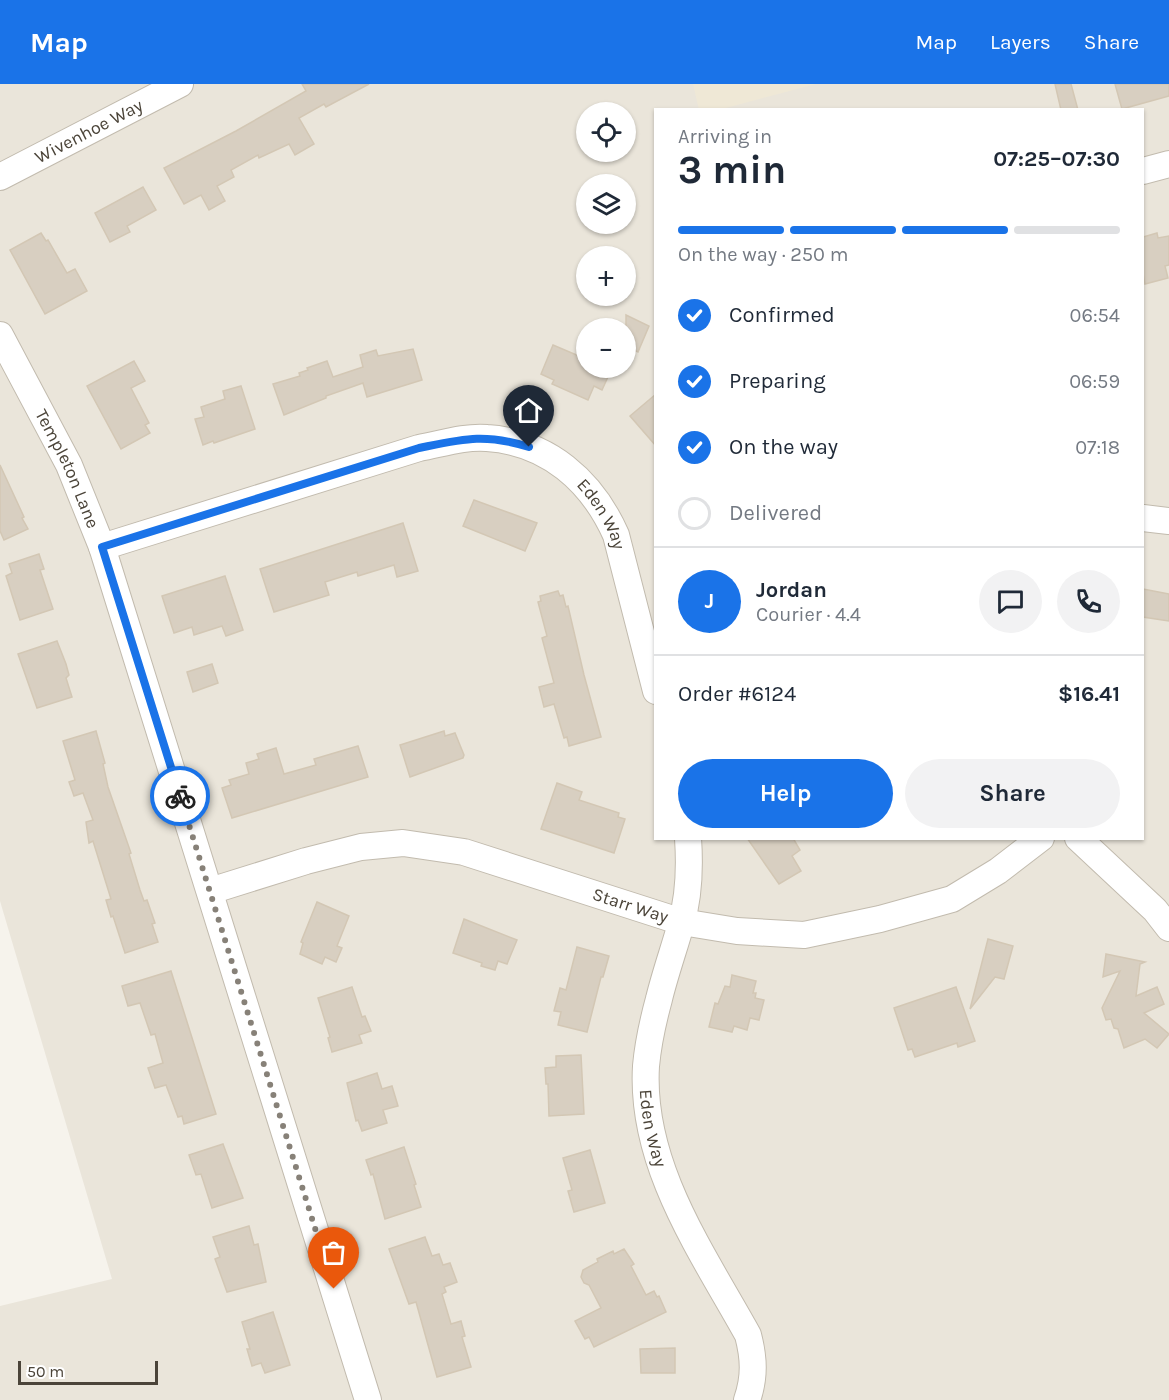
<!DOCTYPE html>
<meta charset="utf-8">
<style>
body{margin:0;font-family:Karla,sans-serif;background:#f2f2f3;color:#1f2937;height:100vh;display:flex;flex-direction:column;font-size:22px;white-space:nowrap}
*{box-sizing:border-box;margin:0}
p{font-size:20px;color:#747a83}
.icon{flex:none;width:33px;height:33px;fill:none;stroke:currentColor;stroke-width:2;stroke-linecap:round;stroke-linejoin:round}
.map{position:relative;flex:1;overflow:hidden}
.side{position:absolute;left:654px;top:24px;width:490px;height:732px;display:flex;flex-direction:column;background:#fff;border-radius:0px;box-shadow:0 2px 4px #0004}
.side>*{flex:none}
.fabs{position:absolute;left:576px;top:18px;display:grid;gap:12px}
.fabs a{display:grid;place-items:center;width:60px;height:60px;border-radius:50%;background:#fff;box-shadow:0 2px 4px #0004;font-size:30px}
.scale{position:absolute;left:18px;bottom:15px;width:140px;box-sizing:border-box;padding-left:6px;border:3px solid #4b4439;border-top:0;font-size:16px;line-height:21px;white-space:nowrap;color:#4b4439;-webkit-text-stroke:4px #fff;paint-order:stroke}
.pin{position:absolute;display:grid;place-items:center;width:51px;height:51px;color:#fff;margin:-62px -26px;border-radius:50% 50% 50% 0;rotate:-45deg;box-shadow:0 0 6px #0007}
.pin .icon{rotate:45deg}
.courier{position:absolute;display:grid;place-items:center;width:60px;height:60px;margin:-30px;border:4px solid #1a73e8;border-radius:50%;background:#fff;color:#222;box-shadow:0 2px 8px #0007}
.head em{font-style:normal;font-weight:700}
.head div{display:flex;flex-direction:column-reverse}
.head{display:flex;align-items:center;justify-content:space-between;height:102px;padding:0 24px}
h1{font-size:39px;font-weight:700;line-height:45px}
.bar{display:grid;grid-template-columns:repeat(4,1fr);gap:9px 6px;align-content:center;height:72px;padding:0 24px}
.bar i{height:8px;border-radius:4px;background:#e0e1e3}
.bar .active{background:#1a73e8}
.bar p{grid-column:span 4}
.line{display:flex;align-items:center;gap:15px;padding:0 24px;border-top:2px solid #e0e1e3}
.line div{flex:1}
.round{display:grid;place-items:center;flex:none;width:63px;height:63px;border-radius:32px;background:#f2f2f3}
ol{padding:0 24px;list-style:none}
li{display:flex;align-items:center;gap:18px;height:66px}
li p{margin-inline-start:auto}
li .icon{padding:6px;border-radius:50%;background:#1a73e8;color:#fff;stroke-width:4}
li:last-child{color:#747a83}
li i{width:33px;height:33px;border:3px solid #e0e1e3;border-radius:50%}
.action{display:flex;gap:12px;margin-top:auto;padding:12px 24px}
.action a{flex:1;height:69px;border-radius:36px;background:#1a73e8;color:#fff;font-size:24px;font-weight:700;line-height:69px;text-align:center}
.action a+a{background:#f2f2f3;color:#1f2937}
header{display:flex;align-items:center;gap:36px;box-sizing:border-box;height:84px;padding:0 30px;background:#1a73e8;color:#fff}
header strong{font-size:28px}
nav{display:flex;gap:33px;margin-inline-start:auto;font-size:21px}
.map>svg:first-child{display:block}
</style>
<header>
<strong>Map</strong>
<nav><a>Map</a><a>Layers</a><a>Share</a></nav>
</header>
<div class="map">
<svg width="1169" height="1316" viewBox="0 0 1169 1316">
<rect width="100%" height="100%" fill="#f6f3ec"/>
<path fill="#eae5da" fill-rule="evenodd" d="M0,0H1169V1316H0V1222L112,1195L0,817ZM656,26H1143V754H656ZM586,28H626V68H586ZM586,100H626V140H586ZM586,172H626V212H586ZM586,244H626V284H586Z"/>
<path fill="#efe8d6" d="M693,0H816L722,25L699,26Z"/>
<g fill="#d8cfc1" stroke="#d3c7b4" stroke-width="1.5">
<path d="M302,0H369L326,23L324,20L299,34L314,60L295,71L289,60L259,74L258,71L231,86L234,93L217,102L225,117L209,126L201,111L184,120L164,84L236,47L306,7Z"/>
<path d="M1055,0H1071L1078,26H1061Z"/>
<path d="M1115,0H1169V12L1122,25Z"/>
<path d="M143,103L156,126L127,142L130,148L110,158L95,129Z"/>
<path d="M41,149L46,157L48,156L67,189L75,185L87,207L45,230L10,166Z"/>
<path d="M1157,149L1158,154L1169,152V181L1165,182L1168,194L1145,200L1143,190V153Z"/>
<path d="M626,231L649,242L638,268L626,262Z"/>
<path d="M553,261L586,275V284H612L602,306L594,302L588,316L552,300L554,296L541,290Z"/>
<path d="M413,265L422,296L367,313L363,299L326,312V314L284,331L273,300L300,292L299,289L308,286L307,284L327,277L333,293L363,283L360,271L376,266L378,272Z"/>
<path d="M134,277L145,297L131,304L149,339L145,341L150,349L121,365L87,302Z"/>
<path d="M241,302L255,345L214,359L213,357L203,361L195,335L204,333L201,323L225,315L223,307Z"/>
<path d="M656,310V362L630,332Z"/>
<path d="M0,381L24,433L22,434L28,445L4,456L0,447Z"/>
<path d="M474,416L537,439L525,467L463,442Z"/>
<path d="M403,439L418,487L397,493L394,481L358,492L357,488L325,498L329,511L274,528L260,485Z"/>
<path d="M39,470L44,485L40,486L53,525L20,536L6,492L12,489L9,480Z"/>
<path d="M225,492L243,546L226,552L222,542L194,551L192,543L174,549L162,512Z"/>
<path d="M1143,505L1169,510V537L1143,533Z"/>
<path d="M558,507L560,512L563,511L566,523L568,522L584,591L601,653L569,662L567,653L564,654L554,620L544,623L539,603L554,599L542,554L547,552L538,518L541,517L540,512Z"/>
<path d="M57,557L66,580L69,591L66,594L72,613L37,624L18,570Z"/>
<path d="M212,580L218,599L193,608L187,588Z"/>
<path d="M96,647L105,679L103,680L108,703L131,769L129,770L140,806L144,817L147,816L155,839L152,840L158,858L125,869L113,832L111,833L106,816L111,815L93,757L89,759L86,738L93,736L83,709L74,712L69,698L75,696L63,657Z"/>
<path d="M444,647L445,652L455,649L464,671L463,674L410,693L400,661Z"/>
<path d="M358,662L368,693L232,734L222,704L231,701L229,696L249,690L246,679L259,675L257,670L276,664L284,690L316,681L314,675Z"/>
<path d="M557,699L582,708L579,716L619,729L618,733L625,735L614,769L541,745Z"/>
<path d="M747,754H793L800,766L792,772L801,787L779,800Z"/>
<path d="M317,818L349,832L337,862L342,864L336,878L325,873L322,880L300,870L303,859L301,858Z"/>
<path d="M464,835L517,856L507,880L498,877L495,886L481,882L482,879L453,869Z"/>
<path d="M988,855L1013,862L1004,895L995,893L970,925Z"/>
<path d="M577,863L609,872L603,893H601L587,948L558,941L561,928L554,927L560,904L566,906Z"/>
<path d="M1106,870L1145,878L1140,880L1136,912L1157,903L1164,920L1144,929L1169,950L1157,964L1145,955L1124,964L1118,945L1114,944L1111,935L1106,936L1102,924L1120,887L1103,893Z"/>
<path d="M171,887L216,1030L184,1040L182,1032L178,1033L166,1001L155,1004L148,984L163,979L155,950L151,951L140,919L128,922L122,902Z"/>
<path d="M732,891L756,897L753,909H756L755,914L764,916L759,936L750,934L747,946L734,942L732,948L709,943L715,919L718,920L725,902L730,903Z"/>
<path d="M352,903L362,933L365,932L371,947L359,951L362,959L332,968L328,954L330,953L318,914Z"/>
<path d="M956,903L975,957L958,963L957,959L915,973L912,965L908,966L894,924Z"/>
<path d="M581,971L584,1030L549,1032L548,1000H546L545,984L556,983V972Z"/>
<path d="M377,989L382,1005L392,1002L398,1022L383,1026L387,1039L362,1047L358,1036L356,1037L347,999Z"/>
<path d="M223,1060L243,1114L212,1124L201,1090L196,1091L189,1071Z"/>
<path d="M404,1063L416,1100L414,1101L421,1123L385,1135L373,1090L371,1091L366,1076Z"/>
<path d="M590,1066L605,1119L574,1128L568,1107L572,1106L563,1074Z"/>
<path d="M249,1142L254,1161L258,1160L266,1198L227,1208L215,1175L220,1173L213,1153Z"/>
<path d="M425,1153L432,1172L439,1170L443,1181L450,1179L457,1198L444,1203L446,1208L442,1210L451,1240L461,1237L465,1252L462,1253L471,1283L437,1293L416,1218L409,1220L389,1165Z"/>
<path d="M624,1165L634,1180L631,1182L646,1211L654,1207L657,1213L659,1212L666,1228L594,1263L589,1253L585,1255L575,1237L601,1224L589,1201L584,1199L581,1193L583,1186L598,1178L597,1175L613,1167L614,1170Z"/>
<path d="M273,1228L290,1281L265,1289L261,1279L252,1282L247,1265H250L242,1238Z"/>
<path d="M675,1264V1289H641L640,1265Z"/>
</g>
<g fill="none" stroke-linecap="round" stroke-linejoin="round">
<defs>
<g id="minor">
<path d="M1143,87L1169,80"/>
<path id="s1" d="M0,93L180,0"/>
<path id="s2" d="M0,251L69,381L102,463L368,1316"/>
<path d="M1143,434L1169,437"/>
<path id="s3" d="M102,463L419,364C441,360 465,352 487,354C548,358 592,397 616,451L656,607"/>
<path id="s4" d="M688,754C690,783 689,813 681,840C674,865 665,890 659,915C653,937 648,960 646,982C640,1081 702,1168 748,1251C754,1274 755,1293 747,1316"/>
<path d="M1078,754L1155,826L1169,844"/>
<path id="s5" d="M210,807L306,777L361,763L403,759L464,768L682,838L737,847L804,851L880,835L952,815L998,787L1041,754"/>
</g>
</defs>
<use href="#minor" stroke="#c2bbae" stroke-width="28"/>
<use href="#minor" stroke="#fff" stroke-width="26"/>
</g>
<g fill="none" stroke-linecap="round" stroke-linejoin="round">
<path stroke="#878178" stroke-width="6" stroke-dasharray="0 10.8" d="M180,712L334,1205"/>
<path stroke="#1a73e8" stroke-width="8" d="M180,712L102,463L419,364C463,355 484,349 529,363"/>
</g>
<g text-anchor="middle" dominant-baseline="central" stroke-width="6" stroke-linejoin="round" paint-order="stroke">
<g font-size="18" fill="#4b4439" stroke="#fff">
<text stroke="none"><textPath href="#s1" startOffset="100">Wivenhoe Way</textPath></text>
<text stroke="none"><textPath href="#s2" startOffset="150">Templeton Lane</textPath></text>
<text stroke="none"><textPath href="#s3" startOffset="546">Eden Way</textPath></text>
<text stroke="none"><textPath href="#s5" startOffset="436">Starr Way</textPath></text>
<text stroke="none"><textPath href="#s4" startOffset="296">Eden Way</textPath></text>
</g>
</g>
</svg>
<div class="fabs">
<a><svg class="icon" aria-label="locate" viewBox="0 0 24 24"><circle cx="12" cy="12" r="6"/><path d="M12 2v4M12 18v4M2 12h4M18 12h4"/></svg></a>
<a><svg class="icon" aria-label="layers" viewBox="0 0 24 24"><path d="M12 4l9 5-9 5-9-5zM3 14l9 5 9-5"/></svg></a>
<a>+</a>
<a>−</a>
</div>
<div class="scale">50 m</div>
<div class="pin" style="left:334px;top:1205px;background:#ea580c"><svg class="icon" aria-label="bag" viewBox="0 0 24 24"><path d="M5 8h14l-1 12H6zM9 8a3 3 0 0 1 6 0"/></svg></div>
<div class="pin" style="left:529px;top:363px;background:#1f2937"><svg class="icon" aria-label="home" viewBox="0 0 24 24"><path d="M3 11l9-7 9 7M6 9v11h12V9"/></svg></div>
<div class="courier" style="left:180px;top:712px"><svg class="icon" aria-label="bike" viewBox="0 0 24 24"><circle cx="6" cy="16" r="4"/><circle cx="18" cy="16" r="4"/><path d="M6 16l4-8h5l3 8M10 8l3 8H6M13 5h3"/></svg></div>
<section class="side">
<div class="head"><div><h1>3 min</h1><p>Arriving in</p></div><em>07:25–07:30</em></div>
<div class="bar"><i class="active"></i><i class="active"></i><i class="active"></i><i></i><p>On the way · 250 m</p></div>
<ol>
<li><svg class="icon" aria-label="check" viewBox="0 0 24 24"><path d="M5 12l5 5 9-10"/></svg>Confirmed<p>06:54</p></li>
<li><svg class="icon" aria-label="check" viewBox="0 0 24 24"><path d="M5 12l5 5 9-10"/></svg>Preparing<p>06:59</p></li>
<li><svg class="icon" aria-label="check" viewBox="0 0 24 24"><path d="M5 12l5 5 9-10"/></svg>On the way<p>07:18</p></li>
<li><i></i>Delivered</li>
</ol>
<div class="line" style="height:108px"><b class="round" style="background:#1a73e8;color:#fff">J</b><div><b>Jordan</b><p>Courier · 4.4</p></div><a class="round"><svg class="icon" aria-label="chat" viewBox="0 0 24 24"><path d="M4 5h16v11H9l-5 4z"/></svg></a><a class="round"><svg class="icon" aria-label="phone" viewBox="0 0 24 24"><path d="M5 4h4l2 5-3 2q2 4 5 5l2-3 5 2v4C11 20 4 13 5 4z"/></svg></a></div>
<div class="line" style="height:78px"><div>Order #6124</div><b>$16.41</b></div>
<div class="action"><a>Help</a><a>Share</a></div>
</section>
</div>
